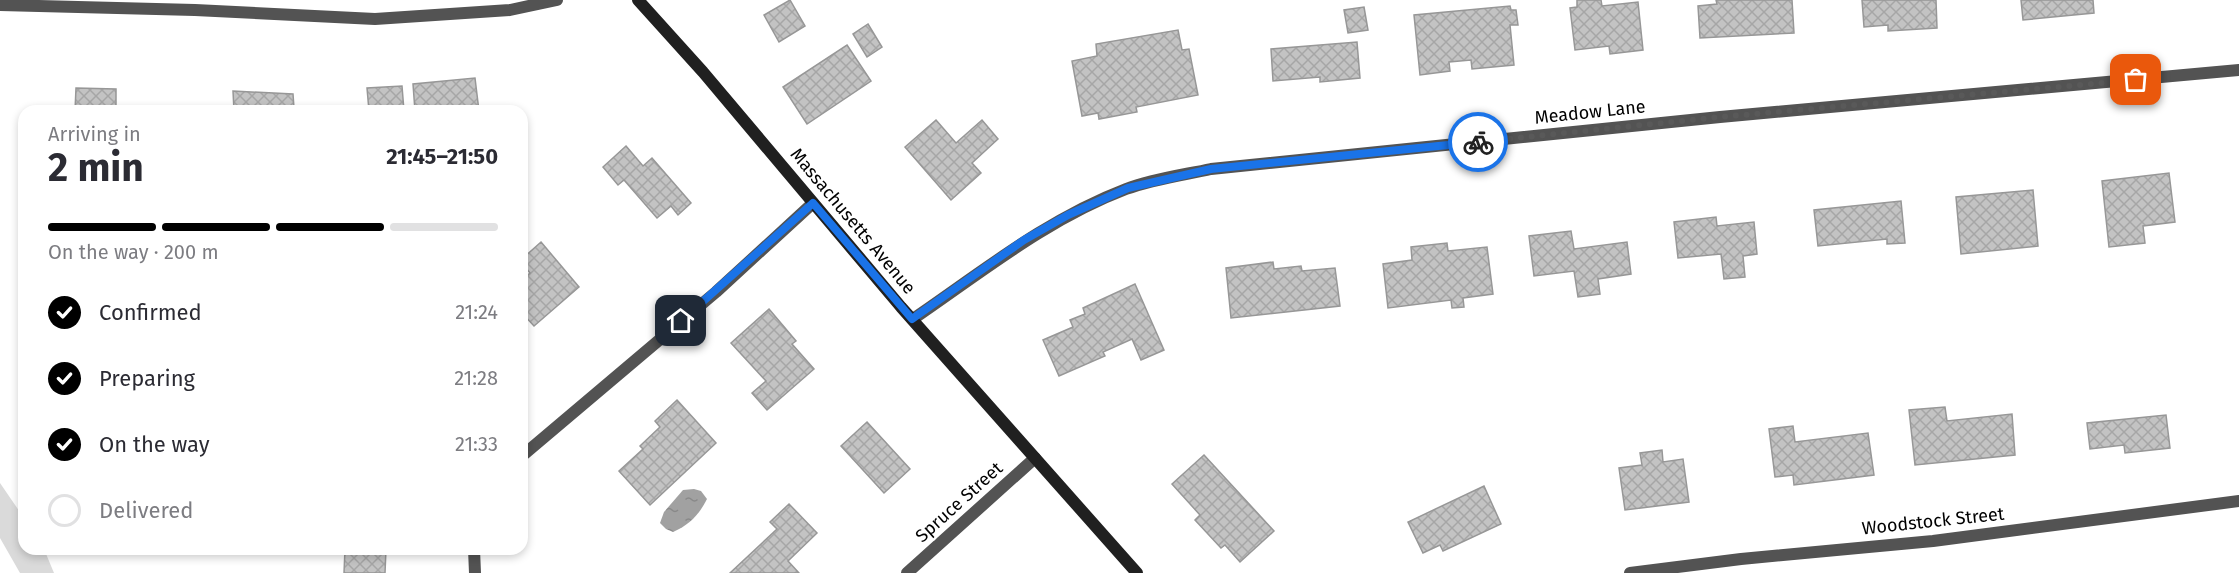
<!DOCTYPE html>
<meta charset="utf-8">
<style>
body{margin:0;font-family:"Fira Sans",sans-serif;background:#f7f7f7;color:#2b2b33;height:100vh;display:flex;flex-direction:column;font-size:22px;white-space:nowrap}
*{box-sizing:border-box;margin:0}
p{font-size:20px;color:#7c7c81}
.icon{flex:none;width:33px;height:33px;fill:none;stroke:currentColor;stroke-width:2;stroke-linecap:round;stroke-linejoin:round}
.map{position:relative;flex:1;overflow:hidden}
.details{position:absolute;left:18px;top:105px;width:510px;height:450px;display:flex;flex-direction:column;background:#fff;border-radius:18px;box-shadow:0 3px 9px #0003}
.details>*{flex:none}
.pin{position:absolute;display:grid;place-items:center;width:51px;height:51px;color:#fff;margin:-26px;border-radius:12px;box-shadow:0 3px 9px #0006}
.courier{position:absolute;display:grid;place-items:center;width:60px;height:60px;margin:-30px;border:4px solid #1a73e8;border-radius:50%;background:#fff;color:#222;box-shadow:0 2px 8px #0007}
.headline em{font-style:normal;font-weight:700}
.headline div{display:flex;flex-direction:column-reverse}
.headline{display:flex;align-items:center;justify-content:space-between;height:102px;padding:0 30px}
h1{font-size:39px;font-weight:700;line-height:45px}
.bar{display:grid;grid-template-columns:repeat(4,1fr);gap:9px 6px;align-content:center;height:72px;padding:0 30px}
.bar i{height:8px;border-radius:4px;background:#e1e1e2}
.bar .selected{background:#000}
.bar p{grid-column:span 4}
ol{padding:0 30px;list-style:none}
li{display:flex;align-items:center;gap:18px;height:66px}
li p{margin-inline-start:auto}
li .icon{padding:6px;border-radius:50%;background:#000;color:#fff;stroke-width:4}
li:last-child{color:#7c7c81}
li i{width:33px;height:33px;border:3px solid #e1e1e2;border-radius:50%}
.map>svg:first-child{display:block}
</style>
<div class="map">
<svg width="2239" height="573" viewBox="0 0 2239 573">
<defs>
<pattern id="water-ripples" width="26" height="14" patternUnits="userSpaceOnUse" patternTransform="scale(1.5)"><rect width="26" height="14" fill="#a1a1a1"/><path d="M2 4q2-2 4 0t4 0M15 11q2-2 4 0t4 0" fill="none" stroke="#898989"/></pattern>
<pattern id="building-cross-hatch" width="8" height="8" patternUnits="userSpaceOnUse" patternTransform="scale(1.5)"><rect width="8" height="8" fill="#c3c3c3"/><path d="M0 0l8 8M0 8l8-8" fill="none" stroke="#a6a6a6"/></pattern>
</defs>
<rect width="100%" height="100%" fill="#fff"/>
<path fill="#dadada" d="M0,483L24,518V549H44L54,573H20L0,538Z"/>
<path fill="url(#water-ripples)" d="M694,489L701,491L707,499C699,515 689,525 673,532L666,529L660,523L664,512L683,490Z"/>
<g fill="url(#building-cross-hatch)" stroke="#979797" stroke-width="1.5">
<path d="M790,0L805,26L779,42L764,15Z"/>
<path d="M1577,0H1601L1602,6L1638,2L1643,50L1610,54L1609,46L1575,50L1570,8L1577,7Z"/>
<path d="M1716,0H1792L1794,33L1700,38L1698,6L1717,4Z"/>
<path d="M1862,0H1936L1937,28L1888,31V25L1864,27Z"/>
<path d="M2021,0H2093L2094,13L2023,20Z"/>
<path d="M1510,6L1511,10H1516L1518,25H1510L1514,65L1472,69L1471,60L1449,62L1450,71L1420,75L1414,15Z"/>
<path d="M1364,7L1368,30L1348,33L1344,10Z"/>
<path d="M868,24L882,47L867,57L853,34Z"/>
<path d="M1178,30L1182,50L1189,49L1198,95L1136,107L1137,112L1099,119L1098,113L1082,116L1072,61L1097,56L1096,44Z"/>
<path d="M1357,42L1360,78L1320,82V77L1273,81L1271,49Z"/>
<path d="M847,45L871,81L807,124L783,87Z"/>
<path d="M475,78L479,111H415L413,84Z"/>
<path d="M402,86L404,111H369L367,88Z"/>
<path d="M76,88L116,89V111H75Z"/>
<path d="M233,91L293,94L294,108L338,111H234Z"/>
<path d="M936,120L956,143L982,120L998,139L972,163L981,173L951,200L905,147Z"/>
<path d="M626,146L643,166L652,158L691,203L678,215L671,206L657,218L624,180L618,185L603,167Z"/>
<path d="M2169,173L2175,222L2143,226L2145,243L2109,247L2102,181Z"/>
<path d="M2033,190L2038,246L1961,254L1956,197Z"/>
<path d="M1901,201L1905,243L1887,244V239L1818,246L1814,210Z"/>
<path d="M1716,217L1717,226L1754,222L1757,254L1743,256L1745,277L1724,279L1721,254L1678,258L1674,222Z"/>
<path d="M1571,231L1574,249L1627,242L1631,274L1598,279L1600,294L1578,297L1574,271L1534,276L1529,236Z"/>
<path d="M541,242L579,287L534,326L522,313V280L530,273L522,263V259Z"/>
<path d="M1447,243L1448,251L1487,247L1493,294L1463,298L1464,307L1452,308L1451,300L1388,308L1383,264L1412,260L1411,247Z"/>
<path d="M1273,262L1274,269L1301,266L1302,271L1335,268L1340,306L1231,318L1226,268Z"/>
<path d="M1135,284L1164,350L1141,360L1132,339L1103,352L1105,356L1059,376L1043,340L1073,327L1070,320L1085,314L1083,308Z"/>
<path d="M769,309L796,341L792,344L814,369L767,410L752,393L766,381L731,343Z"/>
<path d="M677,400L716,443L650,505L619,471L643,449L640,446L660,427L655,421Z"/>
<path d="M1945,407L1947,421L2012,414L2015,455L1915,465L1909,410Z"/>
<path d="M2166,415L2170,448L2125,453L2124,445L2090,449L2087,423Z"/>
<path d="M867,422L910,469L884,493L841,446Z"/>
<path d="M1793,426L1795,442L1868,433L1874,475L1794,485L1793,475L1775,477L1769,429Z"/>
<path d="M1662,450L1663,462L1683,459L1689,502L1625,510L1619,468L1642,465L1640,453Z"/>
<path d="M1204,455L1274,531L1240,562L1225,545L1221,548L1195,520L1200,515L1172,484Z"/>
<path d="M1484,486L1501,524L1443,551L1440,545L1423,553L1408,522Z"/>
<path d="M789,504L817,533L788,561L799,573H730L777,529L770,522Z"/>
<path d="M345,549H386L385,573H344Z"/>
</g>
<g fill="none" stroke-linecap="round" stroke-linejoin="round">
<g stroke="#535353" stroke-width="12">
<path d="M0,5L195,10L375,19L510,10L557,0"/>
<path d="M913,319C982,272 1047,219 1126,189C1153,179 1183,175 1211,169L1720,117L2239,70"/>
<path d="M522,456L716,292L813,203"/>
<path d="M474,549L475,573"/>
<path d="M907,573L1035,458"/>
<path d="M1630,573L1741,559L1933,541L2239,501"/>
</g>
<path stroke="#202020" stroke-width="12" d="M638,0L703,72L901,307L1137,573"/>
</g>
<g fill="none" stroke-linecap="round" stroke-linejoin="round">
<path stroke="#595959" stroke-width="6" stroke-dasharray="0 10.8" d="M1478,142L1720,117L2136,80"/>
<path stroke="#1a73e8" stroke-width="8" d="M681,321L813,203L912,319L1024,240L1068,215L1128,188L1211,169L1478,142"/>
</g>
<g text-anchor="middle" dominant-baseline="central" stroke-width="4.5" stroke-linejoin="round" paint-order="stroke">
<g font-size="18" fill="#000" stroke="#fff">
<text transform="translate(1590 112) rotate(-6)">Meadow Lane</text>
<text transform="translate(853 221) rotate(50)">Massachusetts Avenue</text>
<text transform="translate(959 502) rotate(-42)">Spruce Street</text>
<text transform="translate(1933 521) rotate(-6)">Woodstock Street</text>
</g>
</g>
</svg>
<div class="pin" style="left:2136px;top:80px;background:#ea580c"><svg class="icon" aria-label="bag" viewBox="0 0 24 24"><path d="M5 8h14l-1 12H6zM9 8a3 3 0 0 1 6 0"/></svg></div>
<div class="pin" style="left:681px;top:321px;background:#1f2937"><svg class="icon" aria-label="home" viewBox="0 0 24 24"><path d="M3 11l9-7 9 7M6 9v11h12V9"/></svg></div>
<div class="courier" style="left:1478px;top:142px"><svg class="icon" aria-label="bike" viewBox="0 0 24 24"><circle cx="6" cy="16" r="4"/><circle cx="18" cy="16" r="4"/><path d="M6 16l4-8h5l3 8M10 8l3 8H6M13 5h3"/></svg></div>
<section class="details">
<div class="headline"><div><h1>2 min</h1><p>Arriving in</p></div><em>21:45–21:50</em></div>
<div class="bar"><i class="selected"></i><i class="selected"></i><i class="selected"></i><i></i><p>On the way · 200 m</p></div>
<ol>
<li><svg class="icon" aria-label="check" viewBox="0 0 24 24"><path d="M5 12l5 5 9-10"/></svg>Confirmed<p>21:24</p></li>
<li><svg class="icon" aria-label="check" viewBox="0 0 24 24"><path d="M5 12l5 5 9-10"/></svg>Preparing<p>21:28</p></li>
<li><svg class="icon" aria-label="check" viewBox="0 0 24 24"><path d="M5 12l5 5 9-10"/></svg>On the way<p>21:33</p></li>
<li><i></i>Delivered</li>
</ol>
</section>
</div>
